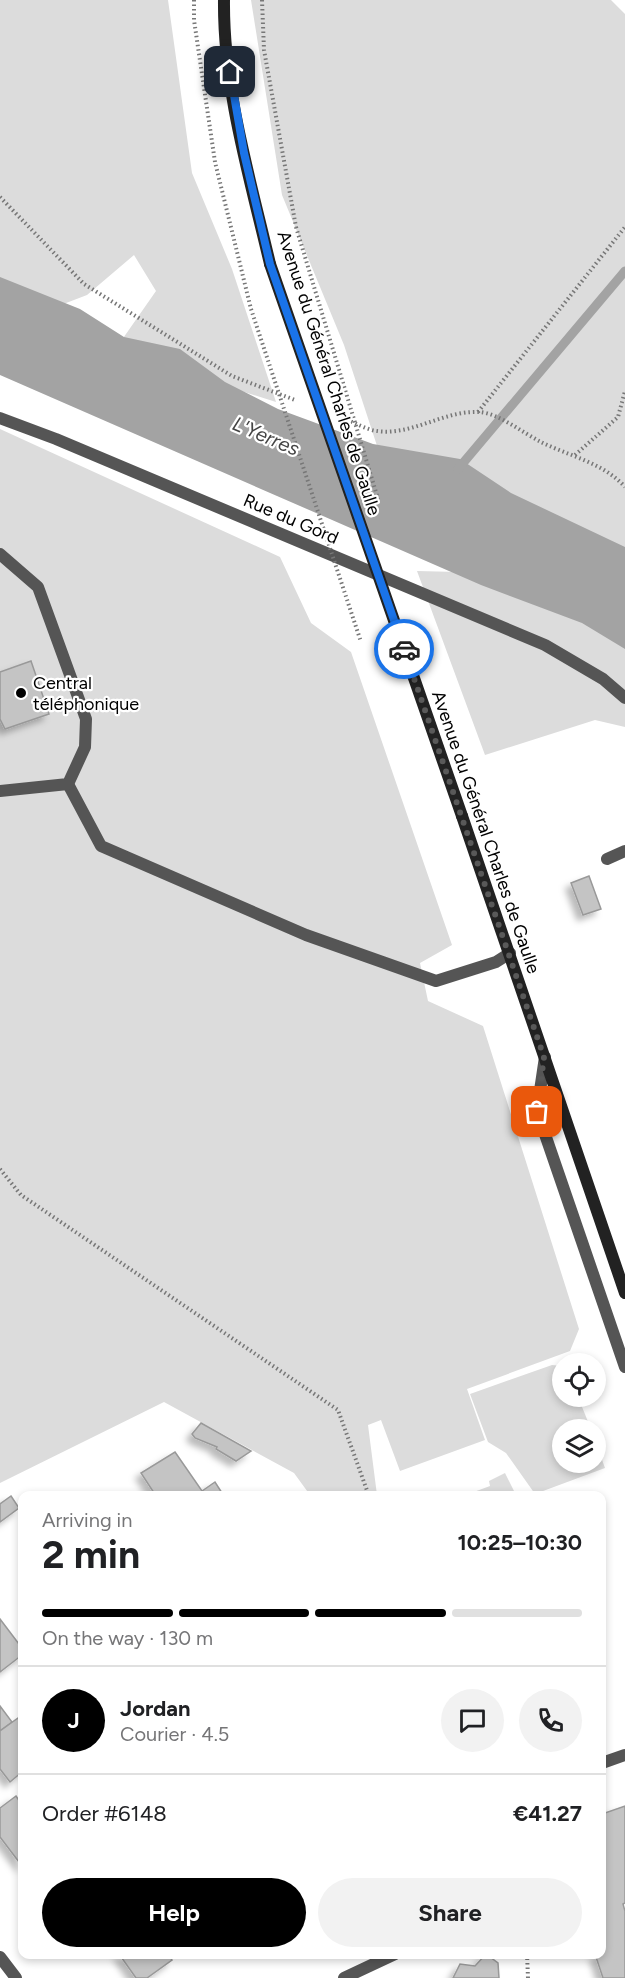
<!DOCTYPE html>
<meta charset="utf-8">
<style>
body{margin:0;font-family:Figtree,sans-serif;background:#f2f2f2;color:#202124;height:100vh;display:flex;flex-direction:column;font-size:22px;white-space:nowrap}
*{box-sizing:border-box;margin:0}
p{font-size:20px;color:#757577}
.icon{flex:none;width:33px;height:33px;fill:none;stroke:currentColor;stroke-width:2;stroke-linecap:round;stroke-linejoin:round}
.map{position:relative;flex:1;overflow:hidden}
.sheet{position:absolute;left:18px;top:1491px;width:588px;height:468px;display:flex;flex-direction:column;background:#fff;border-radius:12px;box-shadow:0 3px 9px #0003}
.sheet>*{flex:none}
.tools{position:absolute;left:552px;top:1353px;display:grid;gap:12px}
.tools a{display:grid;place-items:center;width:54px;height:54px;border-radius:50%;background:#fff;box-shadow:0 3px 9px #0003;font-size:30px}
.pin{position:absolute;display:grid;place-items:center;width:51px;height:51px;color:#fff;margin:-26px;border-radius:12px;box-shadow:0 3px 9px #0006}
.courier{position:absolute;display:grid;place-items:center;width:60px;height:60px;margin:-30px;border:4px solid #1a73e8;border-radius:50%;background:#fff;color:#222;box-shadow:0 2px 8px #0007}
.head em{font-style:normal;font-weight:700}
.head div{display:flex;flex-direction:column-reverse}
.head{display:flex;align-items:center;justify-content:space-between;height:102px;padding:0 24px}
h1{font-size:39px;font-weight:700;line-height:45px}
.bar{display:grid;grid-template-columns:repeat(4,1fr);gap:9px 6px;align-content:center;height:72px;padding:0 24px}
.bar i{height:8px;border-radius:4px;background:#e0e0e0}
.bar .on{background:#000}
.bar p{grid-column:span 4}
.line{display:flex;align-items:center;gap:15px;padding:0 24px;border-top:2px solid #e0e0e0}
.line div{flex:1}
.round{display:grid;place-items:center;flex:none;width:63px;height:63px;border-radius:32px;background:#f2f2f2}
.primary-button{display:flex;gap:12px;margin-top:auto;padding:12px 24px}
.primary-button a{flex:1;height:69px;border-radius:36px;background:#000;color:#fff;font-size:24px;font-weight:700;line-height:69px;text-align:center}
.primary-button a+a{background:#f2f2f2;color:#202124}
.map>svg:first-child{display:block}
</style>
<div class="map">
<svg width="625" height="1978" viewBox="0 0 625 1978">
<defs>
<filter id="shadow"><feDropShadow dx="-5.5" dy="5.5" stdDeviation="3" flood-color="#0004"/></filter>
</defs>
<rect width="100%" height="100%" fill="#fff"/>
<g fill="#dcdcdc">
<path d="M0,0H168L192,173L232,269L276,402L188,374L119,344L156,291L134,255L87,295L40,313L0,300Z"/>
<path d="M251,0H611L625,14V576L382,461L344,345L282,195Z"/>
<path d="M0,429L280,557L311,623L351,652L452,945L420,963L428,1001L483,1026L579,1329L570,1351L467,1389L485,1440L400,1471L381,1420L368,1425L377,1495H310L294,1473L164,1402L0,1483Z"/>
<path d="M417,571L499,573L625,630V727L595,720L485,755Z"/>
<path d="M552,1365L562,1366V1396L578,1397L591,1429L562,1430V1462H596V1443L605,1468L535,1494L506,1453L488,1442L470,1394Z"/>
<path d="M505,1473L516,1495H472L471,1493L490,1486L489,1481Z"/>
</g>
<path fill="#a3a3a3" d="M0,277L80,309L124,337L180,349L225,382L278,409L373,444L460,459L511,493L625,547V649L582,623L481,585L0,375Z"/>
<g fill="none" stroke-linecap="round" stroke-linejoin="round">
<path stroke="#a3a3a3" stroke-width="9" d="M458,469L625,271"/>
</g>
<g fill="#c4c4c4" stroke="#999" stroke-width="1.5" filter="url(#shadow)">
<path d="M31,661L49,714L5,729L0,719V672Z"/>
<path d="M589,876L601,909L583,915L571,883Z"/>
<path d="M201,1423L251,1451L236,1461L216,1449L217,1447L195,1438L192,1434Z"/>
<path d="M175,1452L202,1491L215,1482L222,1493L219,1496H156L141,1473Z"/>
<path d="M11,1496L19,1508L0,1522V1504Z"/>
<path d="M0,1619L22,1648V1655L0,1672Z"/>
<path d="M0,1706L12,1722L0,1731Z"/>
<path d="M18,1718L22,1724V1772L10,1782L0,1769V1731Z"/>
<path d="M16,1796L22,1805V1866L0,1837V1808Z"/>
<path d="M625,1806V1903L623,1904L625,1911V1978H603L595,1954H602V1814Z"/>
<path d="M119,1954H168L172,1960L147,1978H136Z"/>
<path d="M486,1954L498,1963L499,1978H453L460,1964L475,1966Z"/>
</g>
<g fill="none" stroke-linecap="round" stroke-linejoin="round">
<g stroke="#777" stroke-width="4" stroke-dasharray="1.5 3" stroke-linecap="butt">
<path d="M194,0V20L215,162L251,309"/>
<path d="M262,0L264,50L296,227"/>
<path d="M0,197L84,284L232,376L295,400"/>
<path d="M478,412L625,227"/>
<path d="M347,420C356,423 367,430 377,431C412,436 444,410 480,412C500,414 523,433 541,442C569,456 604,463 625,487"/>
<path d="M575,455L618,417L625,391"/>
<path d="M0,1169L21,1195L338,1410L369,1496"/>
<path d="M527,1954L528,1978"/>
</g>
<g stroke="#555" stroke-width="12">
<path d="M68,784L101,846L306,935L436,981L496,962L510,953"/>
<path d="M607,859L625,851"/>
<path d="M545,1057L537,1111L625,1367"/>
</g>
<g stroke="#555" stroke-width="12">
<path d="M0,418L56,439L545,645L603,679L625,698"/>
<path d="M0,554L38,587L86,719L85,747L68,784L0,791"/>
<path d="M602,1763L625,1755"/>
<path d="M0,1957L16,1978"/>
<path d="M344,1978L395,1954"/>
</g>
<g stroke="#222" stroke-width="12">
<path d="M224,0C223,89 250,178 270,264"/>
<path d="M462,816L625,1293"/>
</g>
<g stroke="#777" stroke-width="4" stroke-dasharray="1.5 3" stroke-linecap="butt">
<path d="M296,227L378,499"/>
<path d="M251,309L361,642"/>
</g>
<path stroke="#222" stroke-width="12" d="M270,264L462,816"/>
</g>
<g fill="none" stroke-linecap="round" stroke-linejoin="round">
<path stroke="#595959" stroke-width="6" stroke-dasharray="0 10.8" d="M404,649L544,1057L537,1112"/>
<path stroke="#1a73e8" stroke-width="8" d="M230,72L244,153L270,264L404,649"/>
</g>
<circle fill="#000" stroke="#fff" stroke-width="2" cx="21" cy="693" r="6"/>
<g text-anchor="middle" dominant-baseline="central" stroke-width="4.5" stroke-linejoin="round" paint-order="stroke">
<g font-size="18" fill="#000" stroke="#fff">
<text transform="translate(329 373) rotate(72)">Avenue du Général Charles de Gaulle</text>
<text transform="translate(291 519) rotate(23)">Rue du Gord</text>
<text transform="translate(486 832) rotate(71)">Avenue du Général Charles de Gaulle</text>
</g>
<g font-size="18" fill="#000" stroke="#fff" text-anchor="start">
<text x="33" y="683">Central<tspan x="33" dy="21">téléphonique</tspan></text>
</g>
<g font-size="20" font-style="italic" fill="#444" stroke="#fff">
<text transform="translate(266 436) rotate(23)">L'Yerres</text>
</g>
</g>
</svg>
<div class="tools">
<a><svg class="icon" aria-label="locate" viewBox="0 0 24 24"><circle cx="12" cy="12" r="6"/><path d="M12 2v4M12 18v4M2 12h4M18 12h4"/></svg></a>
<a><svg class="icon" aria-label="layers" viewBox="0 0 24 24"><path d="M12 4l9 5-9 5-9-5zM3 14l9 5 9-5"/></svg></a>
</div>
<div class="pin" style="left:537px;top:1112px;background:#ea580c"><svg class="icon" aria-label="bag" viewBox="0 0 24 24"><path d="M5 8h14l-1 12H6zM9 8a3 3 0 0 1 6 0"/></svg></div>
<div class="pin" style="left:230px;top:72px;background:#1f2937"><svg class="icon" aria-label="home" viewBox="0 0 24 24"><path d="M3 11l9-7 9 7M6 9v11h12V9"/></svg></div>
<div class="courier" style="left:404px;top:649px"><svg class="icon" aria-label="car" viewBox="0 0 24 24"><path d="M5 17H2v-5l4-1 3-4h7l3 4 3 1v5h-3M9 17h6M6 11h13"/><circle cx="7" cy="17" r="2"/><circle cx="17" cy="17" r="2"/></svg></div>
<section class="sheet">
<div class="head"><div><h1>2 min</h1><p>Arriving in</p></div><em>10:25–10:30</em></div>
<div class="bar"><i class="on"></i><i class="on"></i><i class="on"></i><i></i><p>On the way · 130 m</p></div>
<div class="line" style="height:108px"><b class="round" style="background:#000;color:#fff">J</b><div><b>Jordan</b><p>Courier · 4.5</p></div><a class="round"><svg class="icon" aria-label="chat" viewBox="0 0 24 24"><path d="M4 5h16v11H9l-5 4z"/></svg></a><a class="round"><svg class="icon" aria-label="phone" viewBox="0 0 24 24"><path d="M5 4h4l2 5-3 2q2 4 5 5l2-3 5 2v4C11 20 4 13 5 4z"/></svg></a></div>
<div class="line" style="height:78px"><div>Order #6148</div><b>€41.27</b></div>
<div class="primary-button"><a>Help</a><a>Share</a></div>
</section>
</div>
